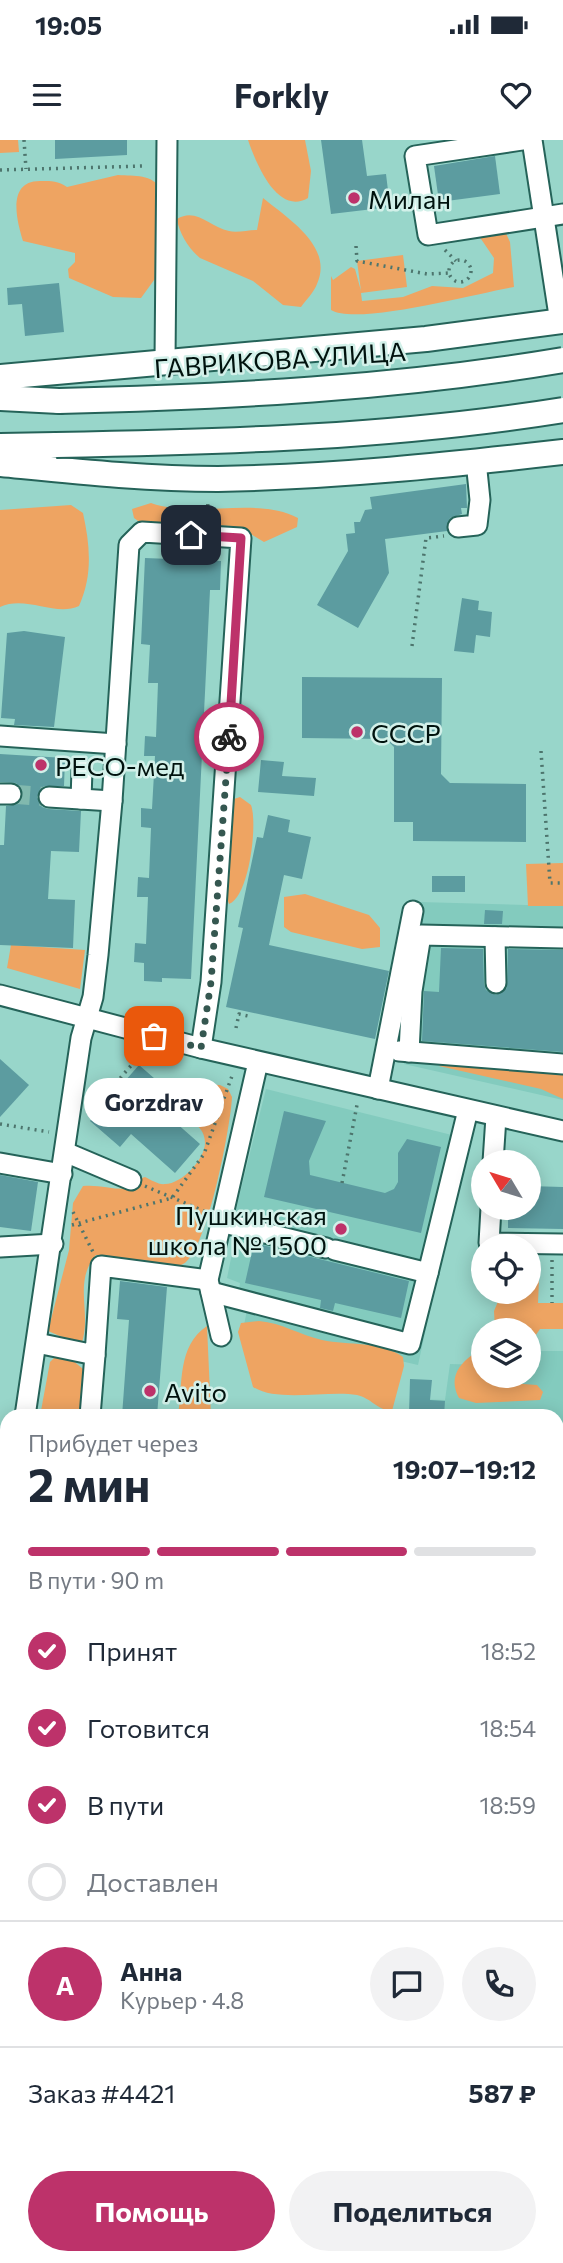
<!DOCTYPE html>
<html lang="ru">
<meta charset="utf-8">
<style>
body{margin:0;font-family:Commissioner,sans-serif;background:#f2f2f3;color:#1f2937;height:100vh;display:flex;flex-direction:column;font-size:26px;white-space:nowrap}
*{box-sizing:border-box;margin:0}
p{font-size:23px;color:#747a83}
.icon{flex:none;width:38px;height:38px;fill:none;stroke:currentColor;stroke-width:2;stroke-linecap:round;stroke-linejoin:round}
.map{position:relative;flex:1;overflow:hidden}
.drawer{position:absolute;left:0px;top:1269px;width:564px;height:856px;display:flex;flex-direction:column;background:#fff;border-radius:21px 21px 0 0;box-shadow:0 4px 18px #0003}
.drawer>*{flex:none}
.needle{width:46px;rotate:308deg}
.fabs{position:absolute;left:471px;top:1010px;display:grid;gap:14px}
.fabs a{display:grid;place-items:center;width:70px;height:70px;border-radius:50%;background:#fff;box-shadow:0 4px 18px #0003;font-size:35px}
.pin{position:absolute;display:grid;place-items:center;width:60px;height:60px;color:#fff;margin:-30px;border-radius:14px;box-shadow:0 4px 10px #0006}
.courier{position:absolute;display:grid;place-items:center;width:70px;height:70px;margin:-35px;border:5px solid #bd326a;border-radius:50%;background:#fff;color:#222;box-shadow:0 2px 9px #0007}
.bubble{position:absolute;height:49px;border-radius:24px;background:#fff;box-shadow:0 4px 18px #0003;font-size:23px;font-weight:700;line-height:49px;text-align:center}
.headline em{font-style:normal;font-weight:700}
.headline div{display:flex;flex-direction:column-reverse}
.headline{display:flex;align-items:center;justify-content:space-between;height:119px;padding:0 28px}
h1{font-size:46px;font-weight:700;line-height:52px}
.bar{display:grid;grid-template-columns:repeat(4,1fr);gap:10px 7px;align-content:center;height:84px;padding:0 28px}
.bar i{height:9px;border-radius:5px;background:#e0e1e3}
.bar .on{background:#bd326a}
.bar p{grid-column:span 4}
.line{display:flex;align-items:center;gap:18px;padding:0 28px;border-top:2px solid #e0e1e3}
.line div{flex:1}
.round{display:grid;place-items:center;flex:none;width:74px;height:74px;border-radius:37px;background:#f2f2f3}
ol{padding:0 28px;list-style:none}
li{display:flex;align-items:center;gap:21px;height:77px}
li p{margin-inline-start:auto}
li .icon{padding:7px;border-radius:50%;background:#bd326a;color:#fff;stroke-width:4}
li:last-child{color:#747a83}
li i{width:38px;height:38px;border:4px solid #e0e1e3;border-radius:50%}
.primary-button{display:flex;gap:14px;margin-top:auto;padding:14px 28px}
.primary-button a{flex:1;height:80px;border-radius:42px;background:#bd326a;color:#fff;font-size:28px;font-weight:700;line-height:80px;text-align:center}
.primary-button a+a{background:#f2f2f3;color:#1f2937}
.status{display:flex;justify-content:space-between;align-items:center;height:49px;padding:0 35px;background:#fff;direction:ltr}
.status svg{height:19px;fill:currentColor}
header{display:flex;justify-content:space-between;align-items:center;height:91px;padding:0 28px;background:#fff;font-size:32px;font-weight:700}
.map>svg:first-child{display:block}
</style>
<div class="status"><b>19:05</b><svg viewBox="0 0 49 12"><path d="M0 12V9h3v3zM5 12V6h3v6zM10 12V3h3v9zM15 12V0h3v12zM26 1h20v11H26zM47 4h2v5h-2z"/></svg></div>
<header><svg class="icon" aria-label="menu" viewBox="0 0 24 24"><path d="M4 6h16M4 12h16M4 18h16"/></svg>Forkly<svg class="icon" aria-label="heart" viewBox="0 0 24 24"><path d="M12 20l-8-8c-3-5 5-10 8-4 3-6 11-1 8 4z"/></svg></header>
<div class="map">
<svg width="563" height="2123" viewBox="0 0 563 2123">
<rect width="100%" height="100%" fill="#98d6ca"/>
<g fill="#83cbbe">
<path d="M419,762L563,766V960L404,924L405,907L394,906Z"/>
<path d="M266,949L468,999L418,1225L244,1185L250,1155L239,1151L240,1143L227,1138L235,1099L231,1091L240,1082L235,1073Z"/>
<path d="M529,1211H563V2073L556,2072V1276H409L410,1259L445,1260L450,1224L483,1225V1236H528Z"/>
<path d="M7,1360V1812L0,1811V1368Z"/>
<path d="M0,1843L7,1844V2118H290L291,2123H0Z"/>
</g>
<g fill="#eea462">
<path d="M0,0H18L19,12L0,13Z"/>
<path d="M248,0H305L311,31L308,58C277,76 256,23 248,0Z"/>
<path d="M118,35C135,36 152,34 161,49L157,136L141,158L113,157L69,138L68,129L75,122V113L23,101C16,79 7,40 41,41C52,41 58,41 67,47Z"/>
<path d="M263,58C287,78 334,106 317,144C314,152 306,160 301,167L283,165L253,141L200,118C189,109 179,93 177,79C196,67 210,87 229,91C237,93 248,90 257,90Z"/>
<path d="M504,89L510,102L514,147C478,153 357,186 331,170V136L333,140L351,127L355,129L361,151L357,121L403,115L407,147L361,153L362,161L403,157L432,146L463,148L493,133L494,118L479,96Z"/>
<path d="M151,363C195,379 258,356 298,378L297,387L264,402L241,388L233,386L141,383L134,378L132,369Z"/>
<path d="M71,365L83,373C90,405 93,435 79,466C55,477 26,455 0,467V370Z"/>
<path d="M240,657L251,665C258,684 249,757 229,764L226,755L234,659Z"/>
<path d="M563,723V766H528L526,724Z"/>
<path d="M305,754L369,775L380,788V807L362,809L291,792L284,787V757Z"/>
<path d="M11,805L85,810L80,849L7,828Z"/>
<path d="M447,921L563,932V959L541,949L439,926Z"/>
<path d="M198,944L220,945L228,949L232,957C231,984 206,1119 181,1125C153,1132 123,1114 96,1115C72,1143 93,1174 81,1205L48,1191L69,1110L73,1063L83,1046C100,1044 116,1051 132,1048L136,1040L145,1037C151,1040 159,1045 165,1044C182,1044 205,1019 205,1003C205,978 175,988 198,944Z"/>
<path d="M529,1133L539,1140L538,1163H563V1189H540L529,1205L528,1190H495L494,1171L502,1152H528Z"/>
<path d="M259,1181C282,1183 300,1195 322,1200C349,1206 380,1200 403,1217L404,1226L392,1271C377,1270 371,1258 357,1255C327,1250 278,1263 253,1247L238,1192L241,1183Z"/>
<path d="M207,1186L211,1276H178C183,1244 177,1206 207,1186Z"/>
<path d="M472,1215L483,1227V1236H492L509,1243L537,1245L543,1252L540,1260L476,1263L459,1258C449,1240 457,1226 472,1215Z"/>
<path d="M55,1217L71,1219L83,1229V1276H40L50,1222Z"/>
<path d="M556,2019L563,2023V2059L557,2058Z"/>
</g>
<g fill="#5c9ca0">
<path d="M55,0H127V15L55,19Z"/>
<path d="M321,0H362L367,36L386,34L390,67L331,74Z"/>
<path d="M495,16L500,54L439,62L434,26Z"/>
<path d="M59,143L64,192L25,196L22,164L8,165L7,148Z"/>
<path d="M466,344L467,368H461L462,374L450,378L447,391L385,399L389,433L358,488L317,465L348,411L346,394L355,393L354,382H360L365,370L372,369L370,357Z"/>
<path d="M145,418L221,421L220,450H210L191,839L162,838V842L144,841V823L134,822L135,803L146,804L148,757H137L138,737L149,738L151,688L141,687V668L152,669L155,616H144L145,596L156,597L158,543H148L150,505L141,504Z"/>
<path d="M462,458L479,461L478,470L492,472L490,497L476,495L474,513L454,511Z"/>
<path d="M24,491L65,497L54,587L14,585L15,579L1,578L7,493Z"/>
<path d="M302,537L442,538L441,634L450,643L526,644V702L413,701V682H394V607L386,599L302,598Z"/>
<path d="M0,614L65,618L64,646H44L37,657L42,667L48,669L81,671L79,712L51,711L48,759L75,760L73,808L0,805V705H4L6,666L18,664L23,655L16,643L0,642Z"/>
<path d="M261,620L284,622L282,636L316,638L314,656L258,652Z"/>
<path d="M268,675L290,680L288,692L311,697L302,739L284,735L269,805L389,831L375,899L226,867L243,788L238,787L257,697L263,698Z"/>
<rect x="432" y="736" width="33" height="16"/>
<path d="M485,770L503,771L502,784H484Z"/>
<path d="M441,808L483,809L484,844L486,850L496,855L507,848L508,809L563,810V912L422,901L424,851L439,852Z"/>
<path d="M0,919L29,945L0,977Z"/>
<path d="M139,925L170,952L158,967L200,1004L175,1033L131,994L120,1007L90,981Z"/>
<path d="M284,971L326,981L309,1021L310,1035L385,1053L394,1049L398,1042V1013L407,999L441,1007L421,1093L264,1057Z"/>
<path d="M0,1035L38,1042L31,1091L0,1087Z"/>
<path d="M528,1046L563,1047V1089L508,1088V1068H528Z"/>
<path d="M254,1103L409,1141L401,1178L335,1163L333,1171L320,1168L321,1160L245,1143Z"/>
<path d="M120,1141L167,1147L157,1276H122L129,1180L117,1179Z"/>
<path d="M410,1239L432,1240L430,1260L445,1261L444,1276H409Z"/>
</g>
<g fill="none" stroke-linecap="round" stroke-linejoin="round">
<path stroke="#81b9ae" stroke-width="19" stroke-dasharray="19 10" stroke-linecap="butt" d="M11,654L49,657"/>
<defs>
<g id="minor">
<path d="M522,0L415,16L428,95L563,74"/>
<path d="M532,0L560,182"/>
<path d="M165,221L167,0"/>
<path d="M458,387L477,385L480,360L476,321"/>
<path d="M0,596L116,604"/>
<path d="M0,654H11"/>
<path d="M49,657L112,661"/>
<path d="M81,659L82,630"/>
<path d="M495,797L496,843"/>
<path d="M0,855L201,908L563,991"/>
<path d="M399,911L563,924"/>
<path d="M409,912L412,851L421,795L563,798"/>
<path d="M378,949L413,771"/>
<path d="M65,1012L131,1040"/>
<path d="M493,1022L496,977"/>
<path d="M0,1023L62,1034"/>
<path d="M491,1068L489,1103L563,1104"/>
<path d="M220,1082L326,1108"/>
<path d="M0,1107L53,1104"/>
<path d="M335,1110L428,1133L468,970"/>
<path d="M211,1152L410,1204L428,1133"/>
<path d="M221,1196L208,1140L258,922"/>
<path d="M37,1203L95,1215L101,1126L208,1140"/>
<path d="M25,1276L81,898L93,857L98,815L112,661L129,405L142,392L241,398L211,842L201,908"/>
<path d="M90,1276L95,1215"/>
<path d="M0,1330L7,1326"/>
<path d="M556,1346H563"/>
<path d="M0,1403L7,1396"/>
<path d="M556,1556H563"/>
<path d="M0,1769H7"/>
<path d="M556,1796L563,1798"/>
<path d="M0,1827L7,1828"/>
<path d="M0,2104L7,2106"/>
<path d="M35,2118L49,2123"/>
<path d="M269,2118H327"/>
<path d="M333,2118L348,2123"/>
<path d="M500,2118L519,2123"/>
<path d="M400,2123L471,2118"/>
</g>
<g id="major">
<path d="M0,237L426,199L563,181"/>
<path d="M0,258L59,261"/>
<path d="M0,306L56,305"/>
<path d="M0,324C72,331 145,339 218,339C333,337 448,325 563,312"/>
</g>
</defs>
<use href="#minor" stroke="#256359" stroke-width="23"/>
<use href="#major" stroke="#256359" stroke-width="28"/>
<g stroke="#4d756d" stroke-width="3.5" stroke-dasharray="2 5" stroke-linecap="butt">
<path d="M24,0L26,29"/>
<path d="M0,30L144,26"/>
<path d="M356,106L357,121L427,134L449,133"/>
<path d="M445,110L456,121"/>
<circle cx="460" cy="131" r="11"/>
<path d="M207,380L208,360"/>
<path d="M412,506L426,398L444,396"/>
<path d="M541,611L550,743H563"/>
<path d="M236,888L239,874L248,876L249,872"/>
<path d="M88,975L142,913"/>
<path d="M171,978L177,966"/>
<path d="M0,984L49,992"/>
<path d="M342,1043L357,965"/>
<path d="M145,1046L206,1072"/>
<path d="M73,1072L93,1112"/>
<path d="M72,1085L172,1058L204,1014L232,936"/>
<path d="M552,1120V1163"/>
</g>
<use href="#minor" stroke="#fff" stroke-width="19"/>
<use href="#major" stroke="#fff" stroke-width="24"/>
<defs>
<g id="major-bridge">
<path d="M59,261C228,257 397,248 563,220"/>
<path d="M56,305C226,302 395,297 563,270"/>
</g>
</defs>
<use href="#major-bridge" stroke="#256359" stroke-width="28" stroke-linecap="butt"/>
<use href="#major-bridge" stroke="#fff" stroke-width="24"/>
</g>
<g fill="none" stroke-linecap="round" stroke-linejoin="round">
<path stroke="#355750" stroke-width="7" stroke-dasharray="0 12.6" d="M154,896L201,908L211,842L229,597"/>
<path stroke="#bd326a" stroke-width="9" d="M191,395L241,398L229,597"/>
</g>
<g fill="#bd326a" stroke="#d2f0e9" stroke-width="2.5">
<circle cx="354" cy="58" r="7"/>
<circle cx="357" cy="592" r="7"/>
<circle cx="41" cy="625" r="7"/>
<circle cx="341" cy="1089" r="7"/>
<circle cx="150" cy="1251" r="7"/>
</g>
<g text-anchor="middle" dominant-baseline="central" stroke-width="5" stroke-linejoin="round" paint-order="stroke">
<g font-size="26" fill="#00120e" stroke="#d2f0e9" text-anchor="start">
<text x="368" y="58">Милан</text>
<text x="371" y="592">СССР</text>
<text x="55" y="625">РЕСО-мед</text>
<text x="327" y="1074" text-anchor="end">Пушкинская<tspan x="327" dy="30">школа № 1500</tspan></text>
<text x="164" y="1251">Avito</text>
</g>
<g font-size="26" fill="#00120e" stroke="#d2f0e9">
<text transform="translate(280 219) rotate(-4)">ГАВРИКОВА УЛИЦА</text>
</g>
</g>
</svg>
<div class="fabs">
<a><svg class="needle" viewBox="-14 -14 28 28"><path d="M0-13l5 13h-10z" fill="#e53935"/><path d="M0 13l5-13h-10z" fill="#747a83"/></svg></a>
<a><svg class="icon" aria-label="locate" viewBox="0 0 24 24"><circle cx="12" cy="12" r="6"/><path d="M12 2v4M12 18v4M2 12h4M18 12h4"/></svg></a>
<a><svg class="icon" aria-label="layers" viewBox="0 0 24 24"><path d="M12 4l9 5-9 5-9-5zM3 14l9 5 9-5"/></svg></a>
</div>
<div class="pin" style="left:154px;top:896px;background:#ea580c"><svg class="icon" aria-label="bag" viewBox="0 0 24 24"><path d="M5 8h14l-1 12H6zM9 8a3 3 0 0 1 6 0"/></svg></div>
<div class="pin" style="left:191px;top:395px;background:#1f2937"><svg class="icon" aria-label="home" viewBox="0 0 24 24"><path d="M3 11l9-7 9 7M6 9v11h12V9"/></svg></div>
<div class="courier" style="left:229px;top:597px"><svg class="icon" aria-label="bike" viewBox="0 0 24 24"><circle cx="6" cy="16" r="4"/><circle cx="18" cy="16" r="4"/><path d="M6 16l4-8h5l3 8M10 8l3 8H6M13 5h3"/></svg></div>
<div class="bubble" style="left:84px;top:938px;width:140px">Gorzdrav</div>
<section class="drawer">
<div class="headline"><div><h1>2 мин</h1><p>Прибудет через</p></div><em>19:07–19:12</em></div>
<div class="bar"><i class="on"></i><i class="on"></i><i class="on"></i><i></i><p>В пути · 90 m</p></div>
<ol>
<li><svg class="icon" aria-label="check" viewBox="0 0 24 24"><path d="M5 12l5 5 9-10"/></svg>Принят<p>18:52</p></li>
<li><svg class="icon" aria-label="check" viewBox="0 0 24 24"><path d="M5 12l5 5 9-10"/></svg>Готовится<p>18:54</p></li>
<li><svg class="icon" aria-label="check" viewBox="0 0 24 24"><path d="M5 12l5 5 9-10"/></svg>В пути<p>18:59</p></li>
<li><i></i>Доставлен</li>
</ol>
<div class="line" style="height:126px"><b class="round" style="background:#bd326a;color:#fff">А</b><div><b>Анна</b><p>Курьер · 4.8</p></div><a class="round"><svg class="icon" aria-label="chat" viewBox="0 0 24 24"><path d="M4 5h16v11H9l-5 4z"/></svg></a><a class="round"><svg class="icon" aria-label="phone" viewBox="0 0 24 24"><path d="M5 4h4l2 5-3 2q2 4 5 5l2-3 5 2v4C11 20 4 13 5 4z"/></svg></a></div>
<div class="line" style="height:91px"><div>Заказ #4421</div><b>587 ₽</b></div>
<div class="primary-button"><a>Помощь</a><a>Поделиться</a></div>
</section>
</div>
